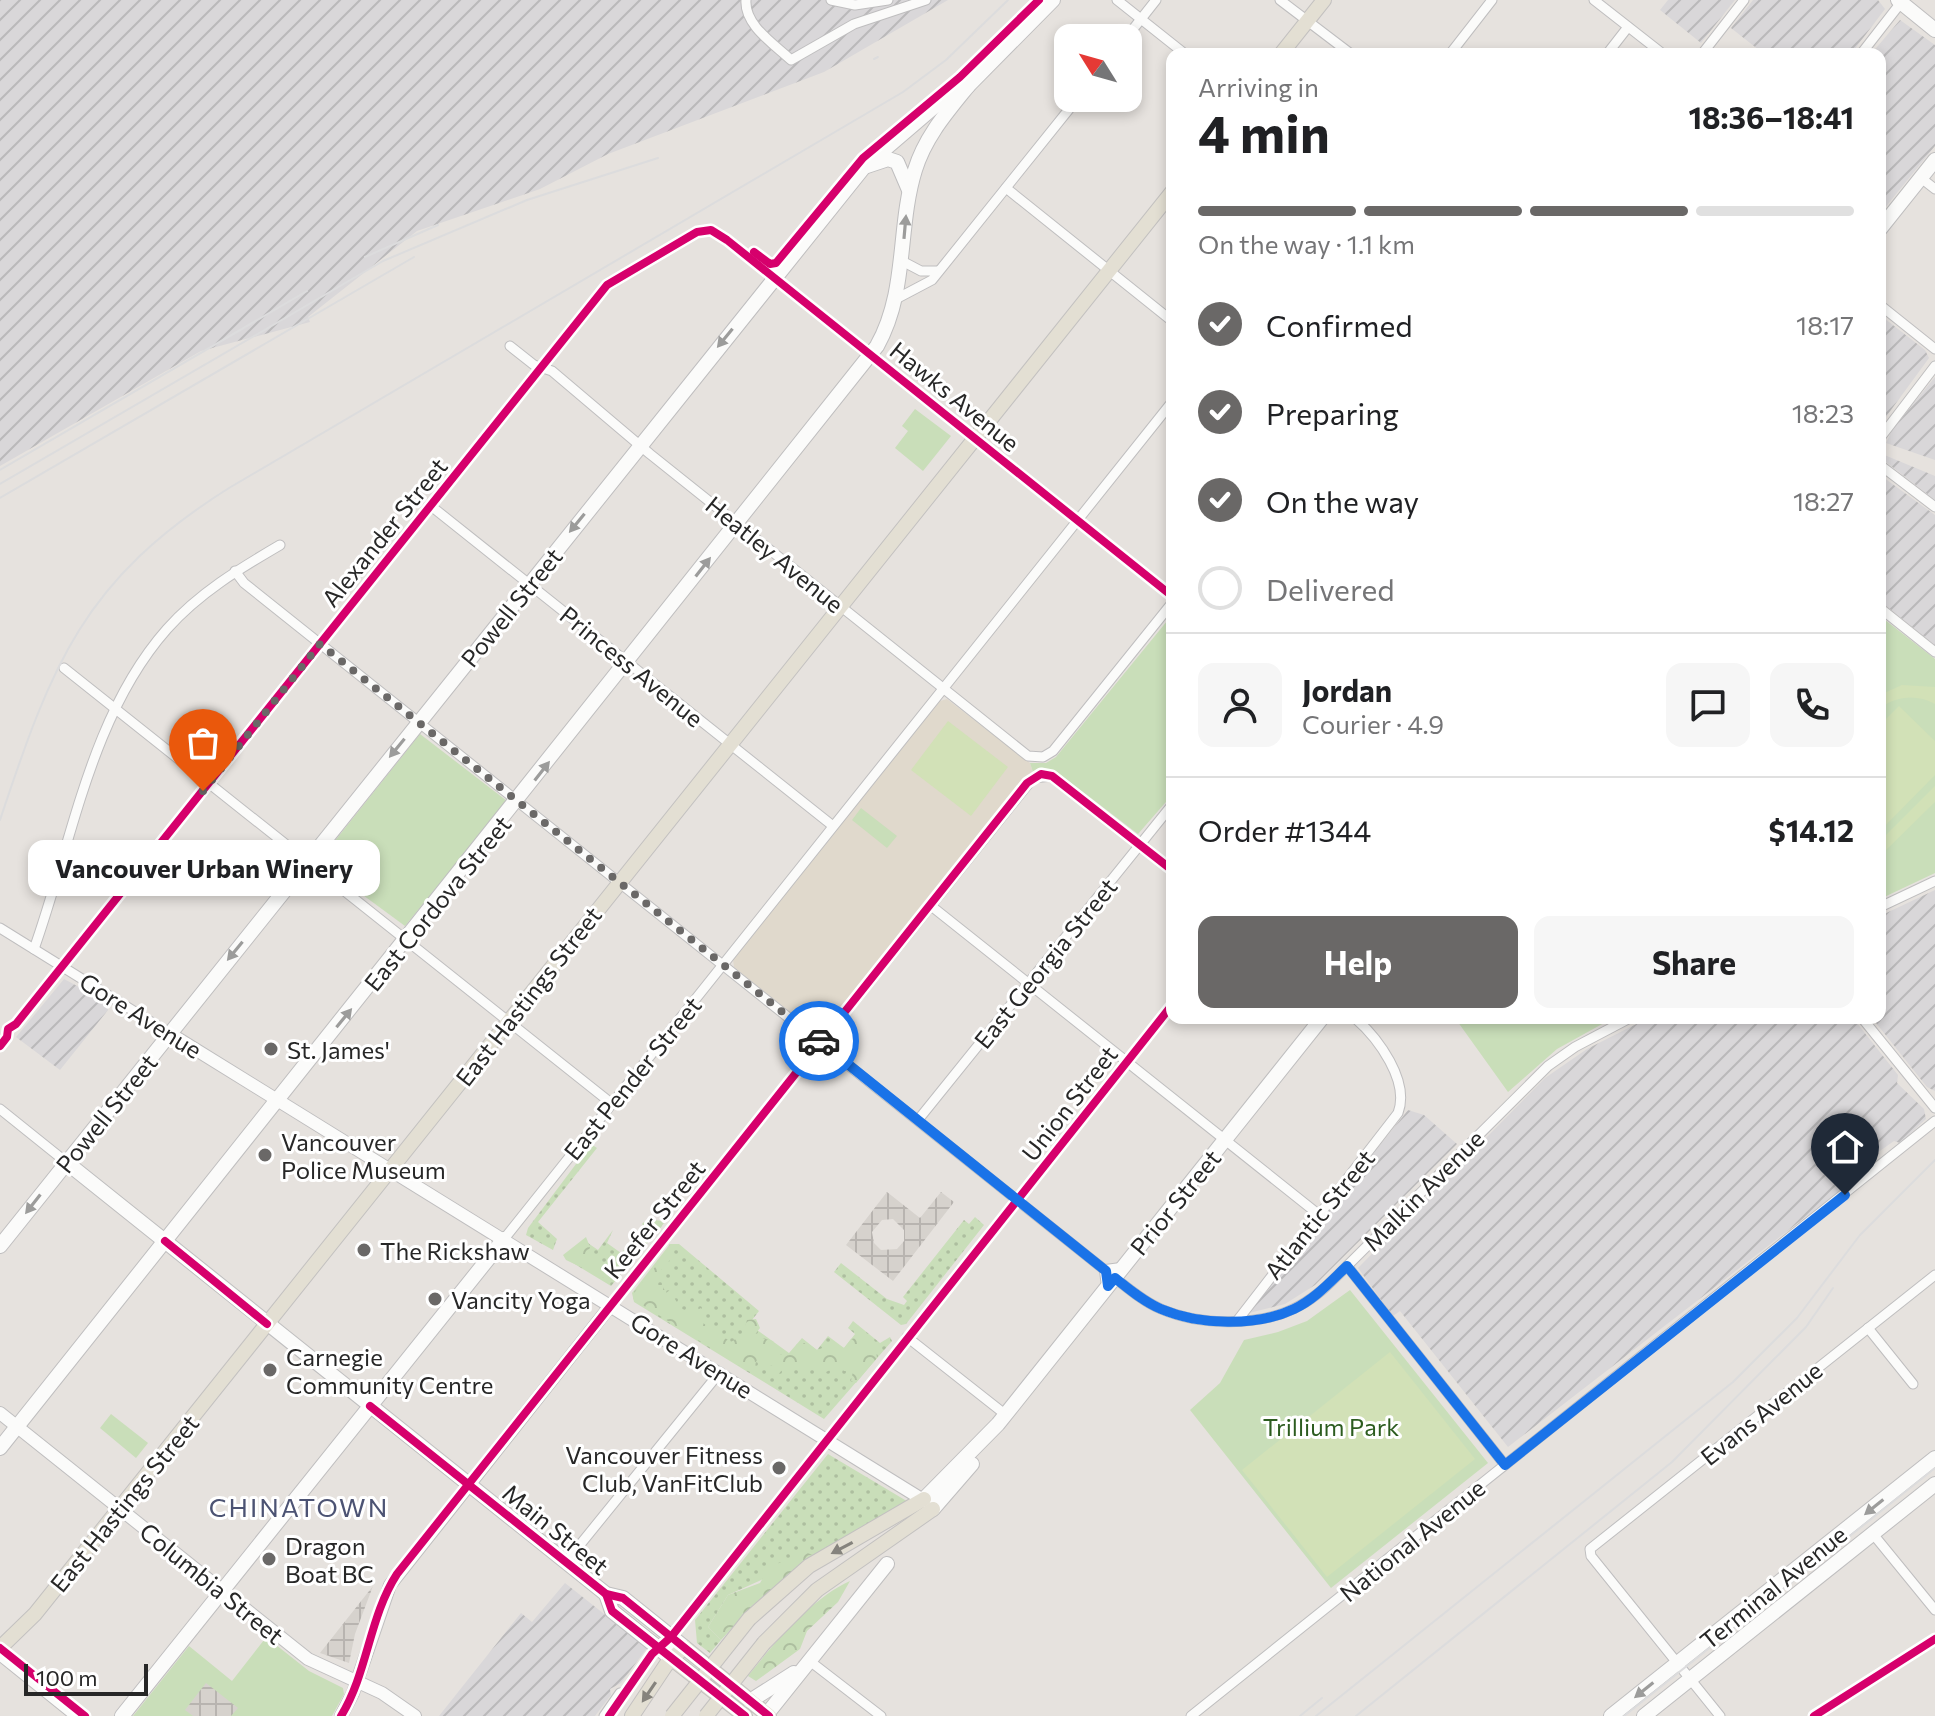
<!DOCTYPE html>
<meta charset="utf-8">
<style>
body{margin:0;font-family:Commissioner,sans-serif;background:#f6f6f6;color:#202124;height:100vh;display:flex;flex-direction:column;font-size:30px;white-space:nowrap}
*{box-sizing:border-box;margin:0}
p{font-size:26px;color:#757577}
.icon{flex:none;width:44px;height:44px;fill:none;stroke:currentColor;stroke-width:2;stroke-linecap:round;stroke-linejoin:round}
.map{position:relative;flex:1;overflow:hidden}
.side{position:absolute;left:1166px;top:48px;width:720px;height:976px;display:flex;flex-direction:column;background:#fff;border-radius:16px;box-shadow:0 4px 12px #0003}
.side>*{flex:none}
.needle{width:52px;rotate:307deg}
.fabs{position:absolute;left:1054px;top:24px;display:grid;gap:16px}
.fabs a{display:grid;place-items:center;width:88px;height:88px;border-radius:16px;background:#fff;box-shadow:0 4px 12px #0003;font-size:40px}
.scale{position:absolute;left:24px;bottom:20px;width:124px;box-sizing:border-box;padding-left:8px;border:4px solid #272727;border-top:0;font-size:22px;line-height:28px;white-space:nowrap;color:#272727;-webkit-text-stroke:6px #fff;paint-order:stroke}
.pin{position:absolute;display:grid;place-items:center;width:68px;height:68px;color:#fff;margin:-82px -34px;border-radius:50% 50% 50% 0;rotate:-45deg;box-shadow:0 0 8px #0007}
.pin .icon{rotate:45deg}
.courier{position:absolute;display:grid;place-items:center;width:80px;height:80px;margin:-40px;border:6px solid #1a73e8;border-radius:50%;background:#fff;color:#222;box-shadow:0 2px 10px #0007}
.bubble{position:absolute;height:56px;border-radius:16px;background:#fff;box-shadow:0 4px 12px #0003;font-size:26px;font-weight:700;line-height:56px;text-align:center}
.headline em{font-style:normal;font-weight:700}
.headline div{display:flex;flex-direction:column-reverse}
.headline{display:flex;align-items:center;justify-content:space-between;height:136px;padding:0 32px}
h1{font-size:52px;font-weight:700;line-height:60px}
.bar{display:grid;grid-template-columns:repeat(4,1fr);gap:12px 8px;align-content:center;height:96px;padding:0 32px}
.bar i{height:10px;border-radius:6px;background:#e0e0e0}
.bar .current{background:#6a6867}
.bar p{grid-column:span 4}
.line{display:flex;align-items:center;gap:20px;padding:0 32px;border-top:2px solid #e0e0e0}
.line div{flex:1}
.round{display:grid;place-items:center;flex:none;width:84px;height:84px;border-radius:16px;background:#f6f6f6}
ol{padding:0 32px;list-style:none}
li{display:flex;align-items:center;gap:24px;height:88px}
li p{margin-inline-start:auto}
li .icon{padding:8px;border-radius:50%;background:#6a6867;color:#fff;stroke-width:4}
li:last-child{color:#757577}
li i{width:44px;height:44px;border:4px solid #e0e0e0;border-radius:50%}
.cta{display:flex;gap:16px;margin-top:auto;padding:16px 32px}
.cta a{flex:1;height:92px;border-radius:16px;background:#6a6867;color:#fff;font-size:32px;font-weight:700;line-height:92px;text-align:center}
.cta a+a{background:#f6f6f6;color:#202124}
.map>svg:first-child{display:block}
</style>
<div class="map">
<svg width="1935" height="1716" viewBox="0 0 1935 1716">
<defs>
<pattern id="industrial-furrows" width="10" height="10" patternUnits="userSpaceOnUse" patternTransform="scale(2)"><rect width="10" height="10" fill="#d9d7d9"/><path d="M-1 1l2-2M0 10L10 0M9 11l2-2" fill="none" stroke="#bab9ba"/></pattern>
<pattern id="grass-dots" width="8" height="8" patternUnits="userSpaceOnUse" patternTransform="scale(2)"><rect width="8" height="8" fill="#c9deb9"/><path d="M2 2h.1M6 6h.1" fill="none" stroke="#adbe9f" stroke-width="1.8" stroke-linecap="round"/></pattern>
<pattern id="forest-crowns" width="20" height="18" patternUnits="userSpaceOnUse" patternTransform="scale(2)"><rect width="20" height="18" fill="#c9deb9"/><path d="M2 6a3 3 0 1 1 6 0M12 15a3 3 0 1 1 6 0" fill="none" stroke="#adbe9f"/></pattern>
<pattern id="plaza-grid" width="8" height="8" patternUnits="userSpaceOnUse" patternTransform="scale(2)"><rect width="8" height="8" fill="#d6d2cd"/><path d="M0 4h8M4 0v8" fill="none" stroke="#b8b4b0"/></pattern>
</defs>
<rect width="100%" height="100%" fill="#e6e2de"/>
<g fill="url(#industrial-furrows)">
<path d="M0,0H948L824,72L608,154L540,189L417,231L308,317L310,322L201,351L0,466Z"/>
<path d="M1668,0H1735L1701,43L1660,10Z"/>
<path d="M1753,0H1878L1885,9L1851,54H1764L1731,28Z"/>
<path d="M1900,20L1935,45V146L1880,214V54H1871Z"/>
<path d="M1880,315L1925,350L1929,358L1880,425Z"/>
<path d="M1935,377V460L1886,443L1892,430Z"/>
<path d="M1882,454L1935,476V500L1886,462Z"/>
<path d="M1880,475L1935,515V645L1880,601Z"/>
<path d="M1935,890V1091L1927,1087L1872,1018H1880V916Z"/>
<path d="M64,979L107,1002L108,1010L60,1070L16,1037Z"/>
<path d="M1648,1018H1853L1898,1075L1897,1083L1924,1109L1926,1119L1900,1143L1894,1141L1877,1153L1874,1164L1508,1447L1400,1311L1393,1316L1358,1268L1545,1078L1587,1049Z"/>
<path d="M1408,1110L1424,1115L1457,1144L1315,1285L1285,1304L1245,1314Z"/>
<path d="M565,1583L647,1648L621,1683L610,1689L611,1695L595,1716H439L521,1613L532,1622Z"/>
</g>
<path fill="#e0d9cc" d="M947,699L1030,763L1033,772L824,1032L816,1033L734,967L733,959L940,701Z"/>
<g fill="url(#grass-dots)">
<path d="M591,1144L597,1148L538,1222L557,1239L553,1250L526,1235L528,1228Z"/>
<path d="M975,1217L984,1225L906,1324L901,1325L834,1272L841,1263L887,1299L904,1305L907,1301L903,1297L964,1220L969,1224Z"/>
<path d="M644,1222L654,1229L660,1222L664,1223L611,1286L568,1260L585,1241L598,1250L613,1230L607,1243L621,1253L646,1228L642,1224Z"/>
<path d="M670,1244H679L759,1311L749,1324L789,1353L802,1338L817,1350L828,1336L844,1348L855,1334L848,1328L853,1321L880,1343L890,1337L892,1341L824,1419L634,1302L632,1293Z"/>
<path d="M828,1454L910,1503L814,1556L728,1595L708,1627L721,1640L710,1653L697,1643L695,1620Z"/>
</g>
<g fill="url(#forest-crowns)">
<path d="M654,1220L663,1221L662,1226L616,1279L608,1280L566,1260L563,1255L586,1237L590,1247L587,1256L605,1267L638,1252L635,1246L644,1239Z"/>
<path d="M669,1250L671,1259L661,1270L657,1285H662L666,1293L670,1290L680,1308L691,1313L701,1308L706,1315L703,1323L731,1342L743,1334L747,1320L756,1319L760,1328L754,1336L773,1341L781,1355H790L797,1344L807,1343L817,1350L835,1343L844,1348L851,1339L868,1336L875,1342L877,1358L856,1383L851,1381L853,1371H844L840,1365L820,1375L813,1367L782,1370L777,1376L774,1373L776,1367L756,1361L754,1374L746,1370L633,1299L634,1293Z"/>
<path d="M806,1552L814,1556L753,1605L721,1640L708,1627L728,1595L760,1583L769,1567Z"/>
<path d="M850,1581L838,1602L807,1631L800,1649L756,1681L748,1676C773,1644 813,1597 850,1581Z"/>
</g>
<g fill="#c9deb9">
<path d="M915,409L951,436L923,471L895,448L908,431L902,426Z"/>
<path d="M1172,615V795L1138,834L1057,772H1033L1030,763H1046L1056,757Z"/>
<path d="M1880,616L1935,659V873L1880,899Z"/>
<path d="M420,734L507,801L405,926L318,862Z"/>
<path d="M861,808L897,836L887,848L852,820Z"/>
<path d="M1455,1018H1613L1557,1049L1508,1092Z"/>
<path d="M1350,1290L1488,1463L1331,1588L1190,1410L1220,1383L1244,1340L1278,1332L1307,1321Z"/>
<path d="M111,1414L148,1443L136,1458L100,1428Z"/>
<path d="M264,1640L271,1641L309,1671L343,1688L344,1694L332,1716H133L189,1646L232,1681Z"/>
</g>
<g fill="#d2e1b7">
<path d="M1902,685L1935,687V704C1916,694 1897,696 1880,708V695Z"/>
<path d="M1899,706L1935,741V775L1880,831V725Z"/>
<path d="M948,721L1008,767L971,816L911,770Z"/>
<path d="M1935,786V802L1880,856V841Z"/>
<path d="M1390,1352L1475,1459L1327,1577L1242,1470Z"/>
</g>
<g fill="url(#plaza-grid)" fill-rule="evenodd">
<path d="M887,1192L920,1218L941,1192L954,1202L893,1281L846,1245ZM893,1219L904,1230V1241L897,1249L881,1250L874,1243L872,1232L882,1220Z"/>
<path d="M373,1586L355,1634L349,1663L320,1653Z"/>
<path d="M206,1683L238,1708L231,1716H193L185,1710Z"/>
</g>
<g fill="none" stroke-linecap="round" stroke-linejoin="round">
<defs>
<g id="minor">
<path d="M746,0C744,25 774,44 791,60L854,24L926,0"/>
<path d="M831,0L855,5L888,0"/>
<path d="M1117,0L1185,54"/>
<path d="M1280,0L1351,54"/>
<path d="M1594,0L1663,54"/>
<path d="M1126,38L1156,0"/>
<path d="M1450,54L1492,0"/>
<path d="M1607,54L1628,27"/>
<path d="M1702,54L1744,0"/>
<path d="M1861,54L1903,0"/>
<path d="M1921,178L1935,189"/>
<path d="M1006,188L1172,321"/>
<path d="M902,261L921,271H938"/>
<path d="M896,299L932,280L1078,98"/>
<path d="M1880,305L1935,349"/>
<path d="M510,346L534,365L552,371L650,454L1028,756L1043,757L1053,751L1172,603"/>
<path d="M1880,438L1935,366"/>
<path d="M1880,465L1935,507"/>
<path d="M431,506L833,826"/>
<path d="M235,571L244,583L1106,1271"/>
<path d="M1880,608L1935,652"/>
<path d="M64,668L611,1103"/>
<path d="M930,905L1318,1214"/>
<path d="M1880,907L1935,881"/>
<path d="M0,928L169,1033"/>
<path d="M34,949C72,843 90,716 167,629C199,593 239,569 280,545"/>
<path d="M1862,1018L1935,1108"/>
<path d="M16,1024L607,285L697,232L711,230L727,240L1172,596"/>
<path d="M0,1046L7,1037"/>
<path d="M0,1109L66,1162"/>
<path d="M918,1120L1172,805"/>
<path d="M504,1239L1172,402"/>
<path d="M1347,1266L1505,1465"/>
<path d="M1115,1278C1129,1289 1144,1302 1161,1309C1201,1326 1261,1327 1299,1306C1318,1296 1332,1281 1347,1266L1548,1066L1575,1047L1630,1018"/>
<path d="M611,1305L1033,778L1052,776L1172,870"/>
<path d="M1237,1321L1398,1113C1410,1081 1378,1038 1355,1018"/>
<path d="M1868,1328L1913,1384"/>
<path d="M907,1337L1006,1415"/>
<path d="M1873,1534L1935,1610"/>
<path d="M566,1562L720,1372"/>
<path d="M667,1659L677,1628L1172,1005"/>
<path d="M811,1662L881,1716"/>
<path d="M604,1716L620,1693"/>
<path d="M1191,1716L1935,1121"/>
<path d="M1720,1716L1591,1556L1590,1549L1935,1275"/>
</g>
<g id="tertiary">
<path d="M169,1033L928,1503"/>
<path d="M1108,1286L1106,1271L1121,1269"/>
<path d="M0,1413L308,1659L382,1693L415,1716"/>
<path d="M0,1654L77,1716"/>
<path d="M341,1716L353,1693L390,1585L611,1305"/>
</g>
<g id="secondary">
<path d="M1898,0L1935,30"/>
<path d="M867,166L888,159L897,162L909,190"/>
<path d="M1880,229L1935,160"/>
<path d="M66,1162L606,1594L623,1598L684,1647"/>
<path d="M0,1246L864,167L948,95L968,86L1053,0"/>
<path d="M0,1448L877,346C908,291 897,228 915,170C925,137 947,112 968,86"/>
<path d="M924,1499L998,1424L1322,1018"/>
<path d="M933,1509L972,1464"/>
<path d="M606,1594L612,1611L672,1659"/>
<path d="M750,1701L794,1673"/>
<path d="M767,1714L887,1564"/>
<path d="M122,1716L504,1239"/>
<path d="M1611,1716L1935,1458"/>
<path d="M1644,1716L1935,1484"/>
</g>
<g id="primary">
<path d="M1281,54L1324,0"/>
<path d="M749,1619L809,1566L924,1499"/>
<path d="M764,1643L817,1590L933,1509"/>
<path d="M0,1648L35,1614L1172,192"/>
<path d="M672,1659L745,1716"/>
<path d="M632,1716L666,1665L684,1647L769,1716"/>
</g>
</defs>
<use href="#minor" stroke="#bfbebf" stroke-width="11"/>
<use href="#tertiary" stroke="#bfbebf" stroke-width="14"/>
<use href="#secondary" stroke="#bfbebf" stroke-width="16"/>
<use href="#primary" stroke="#c3c1c0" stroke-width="16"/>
<use href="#minor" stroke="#fbfbfa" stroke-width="9"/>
<use href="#tertiary" stroke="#fbfbfa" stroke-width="12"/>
<use href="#secondary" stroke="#fbfbfa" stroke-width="14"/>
<use href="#primary" stroke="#e3dfd3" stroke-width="14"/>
<g stroke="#dcdcdd" stroke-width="2">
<path d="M874,59L878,57"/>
<path d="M365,257L438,225"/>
<path d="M0,470L307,291"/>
<path d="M0,484L383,261L527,200L658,158"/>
<path d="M0,498L414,257"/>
<path d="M0,820C52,664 83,580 229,488L903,92L946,60L1008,0"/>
<path d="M1300,1716L1322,1698"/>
<path d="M1316,1716L1733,1382L1797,1318L1860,1235L1935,1160"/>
<path d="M1356,1716L1672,1462L1806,1327L1833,1288"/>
<path d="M1624,1716L1935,1468"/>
</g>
<defs>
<g id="primary-bridge">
<path d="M672,1716L749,1619"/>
<path d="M706,1716L764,1643"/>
</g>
</defs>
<use href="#primary-bridge" stroke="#c3c1c0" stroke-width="16" stroke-linecap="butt"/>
<use href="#primary-bridge" stroke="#e3dfd3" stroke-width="14"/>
<defs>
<g id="cycleway">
<path d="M754,252L770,264L776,263L863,158L960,77L1039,0"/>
<path d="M0,1046L7,1037L8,1029L16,1024L607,285L697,232L711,230L727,240L1172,596"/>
<path d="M165,1241L267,1324"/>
<path d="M370,1406L606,1594L623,1598L769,1716"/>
<path d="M606,1594L612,1611L745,1716"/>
<path d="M0,1648L85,1716"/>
<path d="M341,1716C368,1672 369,1617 397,1574L1027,783L1041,774L1052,776L1172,870"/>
<path d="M609,1716L652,1654L671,1637L1172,1005"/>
<path d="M1814,1716L1935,1639"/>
</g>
</defs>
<use href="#cycleway" stroke="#fff" stroke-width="13"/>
<use href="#cycleway" stroke="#d6006c" stroke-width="8"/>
</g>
<defs><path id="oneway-solid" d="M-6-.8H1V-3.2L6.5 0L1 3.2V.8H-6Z" transform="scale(2)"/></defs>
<g fill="#9c9c9b">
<use href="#oneway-solid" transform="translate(905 227) rotate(-85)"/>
<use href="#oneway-solid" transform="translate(725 338) rotate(129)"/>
<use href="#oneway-solid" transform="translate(577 523) rotate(129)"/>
<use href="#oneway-solid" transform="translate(703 567) rotate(-52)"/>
<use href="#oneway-solid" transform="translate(397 748) rotate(129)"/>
<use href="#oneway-solid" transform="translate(542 771) rotate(-52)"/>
<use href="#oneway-solid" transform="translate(235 951) rotate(129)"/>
<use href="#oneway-solid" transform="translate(344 1018) rotate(-51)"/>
<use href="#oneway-solid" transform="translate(33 1204) rotate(128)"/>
<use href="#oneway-solid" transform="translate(1874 1507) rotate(141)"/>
<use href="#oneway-solid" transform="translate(1644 1690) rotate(141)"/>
</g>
<g fill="#85837d">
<use href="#oneway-solid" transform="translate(842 1548) rotate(152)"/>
<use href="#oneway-solid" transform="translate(649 1692) rotate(124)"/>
</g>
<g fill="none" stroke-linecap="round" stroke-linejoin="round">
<path stroke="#6a6867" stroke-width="8" stroke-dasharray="0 14.4" d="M203,791L320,644L819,1041"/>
<path stroke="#1a73e8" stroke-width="10" d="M819,1041L1106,1271L1108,1286L1115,1278C1129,1289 1144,1302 1161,1309C1199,1325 1256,1327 1294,1309C1315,1299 1330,1282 1347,1266L1505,1465L1845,1195"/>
</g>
<g fill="#6a6867" stroke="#fff" stroke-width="3">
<circle cx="271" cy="1049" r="8"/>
<circle cx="265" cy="1155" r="8"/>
<circle cx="364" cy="1250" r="8"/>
<circle cx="435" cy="1299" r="8"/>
<circle cx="270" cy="1370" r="8"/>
<circle cx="779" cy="1468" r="8"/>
<circle cx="269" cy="1559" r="8"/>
</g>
<g text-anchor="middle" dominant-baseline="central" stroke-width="6" stroke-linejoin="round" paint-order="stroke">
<g font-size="24" fill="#272727" stroke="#fff">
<text transform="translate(955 396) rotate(39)">Hawks Avenue</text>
<text transform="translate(384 532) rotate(-51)">Alexander Street</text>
<text transform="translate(775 554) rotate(39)">Heatley Avenue</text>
<text transform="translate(511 607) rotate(-51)">Powell Street</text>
<text transform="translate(632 666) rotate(39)">Princess Avenue</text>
<text transform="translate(437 903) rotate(-51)">East Cordova Street</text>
<text transform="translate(1045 963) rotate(-51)">East Georgia Street</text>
<text transform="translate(528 996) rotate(-52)">East Hastings Street</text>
<text transform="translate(141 1015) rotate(32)">Gore Avenue</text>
<text transform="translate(632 1078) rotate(-51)">East Pender Street</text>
<text transform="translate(1069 1103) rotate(-52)">Union Street</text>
<text transform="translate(106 1113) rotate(-51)">Powell Street</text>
<text transform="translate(1423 1190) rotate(-45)">Malkin Avenue</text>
<text transform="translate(1175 1202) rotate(-51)">Prior Street</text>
<text transform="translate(1319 1214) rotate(-51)">Atlantic Street</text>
<text transform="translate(654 1219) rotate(-51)">Keefer Street</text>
<text transform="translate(692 1355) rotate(32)">Gore Avenue</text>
<text transform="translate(1761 1413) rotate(-39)">Evans Avenue</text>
<text transform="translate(124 1503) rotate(-51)">East Hastings Street</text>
<text transform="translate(556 1529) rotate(39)">Main Street</text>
<text transform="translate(1412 1540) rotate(-39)">National Avenue</text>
<text transform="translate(212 1583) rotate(39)">Columbia Street</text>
<text transform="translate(1773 1587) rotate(-39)">Terminal Avenue</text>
</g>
<g font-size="24" fill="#272727" stroke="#fff" text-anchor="start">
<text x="287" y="1049">St. James'</text>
<text x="281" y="1141">Vancouver<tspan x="281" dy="28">Police Museum</tspan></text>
<text x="380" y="1250">The Rickshaw</text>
<text x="451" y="1299">Vancity Yoga</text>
<text x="286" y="1356">Carnegie<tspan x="286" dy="28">Community Centre</tspan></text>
<text x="763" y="1454" text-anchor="end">Vancouver Fitness<tspan x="763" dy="28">Club, VanFitClub</tspan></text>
<text x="285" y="1545">Dragon<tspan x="285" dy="28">Boat BC</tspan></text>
</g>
<g font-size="24" fill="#2c5c1f" stroke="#fff">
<text x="1331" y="1426">Trillium Park</text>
</g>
<g font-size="26" letter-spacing="2" fill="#4c5373" stroke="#fff">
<text x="299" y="1506">CHINATOWN</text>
</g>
</g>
</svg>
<div class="fabs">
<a><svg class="needle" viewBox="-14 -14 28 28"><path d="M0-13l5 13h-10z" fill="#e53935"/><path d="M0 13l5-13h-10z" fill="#757577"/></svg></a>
</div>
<div class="scale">100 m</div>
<div class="pin" style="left:203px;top:791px;background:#ea580c"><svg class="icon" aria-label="bag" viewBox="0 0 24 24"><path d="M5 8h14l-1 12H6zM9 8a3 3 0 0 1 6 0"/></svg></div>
<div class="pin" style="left:1845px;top:1195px;background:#1f2937"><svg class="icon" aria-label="home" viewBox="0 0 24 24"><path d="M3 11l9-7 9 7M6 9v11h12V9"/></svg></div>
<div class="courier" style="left:819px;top:1041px"><svg class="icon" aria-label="car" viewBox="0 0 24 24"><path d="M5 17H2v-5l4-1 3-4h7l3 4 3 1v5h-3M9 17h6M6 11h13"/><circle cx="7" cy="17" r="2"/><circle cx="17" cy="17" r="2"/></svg></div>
<div class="bubble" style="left:28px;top:840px;width:352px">Vancouver Urban Winery</div>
<section class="side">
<div class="headline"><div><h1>4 min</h1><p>Arriving in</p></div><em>18:36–18:41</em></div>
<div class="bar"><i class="current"></i><i class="current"></i><i class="current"></i><i></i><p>On the way · 1.1 km</p></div>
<ol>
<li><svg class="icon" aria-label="check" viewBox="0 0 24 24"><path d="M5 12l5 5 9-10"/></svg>Confirmed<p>18:17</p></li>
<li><svg class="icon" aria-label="check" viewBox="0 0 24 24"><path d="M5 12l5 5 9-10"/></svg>Preparing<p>18:23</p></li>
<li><svg class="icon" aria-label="check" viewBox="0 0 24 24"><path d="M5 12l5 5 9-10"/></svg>On the way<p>18:27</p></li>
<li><i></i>Delivered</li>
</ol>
<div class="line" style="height:144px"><a class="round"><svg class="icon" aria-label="person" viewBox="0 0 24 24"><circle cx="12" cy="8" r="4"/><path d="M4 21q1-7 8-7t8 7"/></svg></a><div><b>Jordan</b><p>Courier · 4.9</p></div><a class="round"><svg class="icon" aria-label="chat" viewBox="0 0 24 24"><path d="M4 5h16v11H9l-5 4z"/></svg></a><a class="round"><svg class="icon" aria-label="phone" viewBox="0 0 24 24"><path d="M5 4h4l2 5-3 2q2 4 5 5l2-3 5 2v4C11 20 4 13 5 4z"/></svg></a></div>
<div class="line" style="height:104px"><div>Order #1344</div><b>$14.12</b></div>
<div class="cta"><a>Help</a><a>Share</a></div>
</section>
</div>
